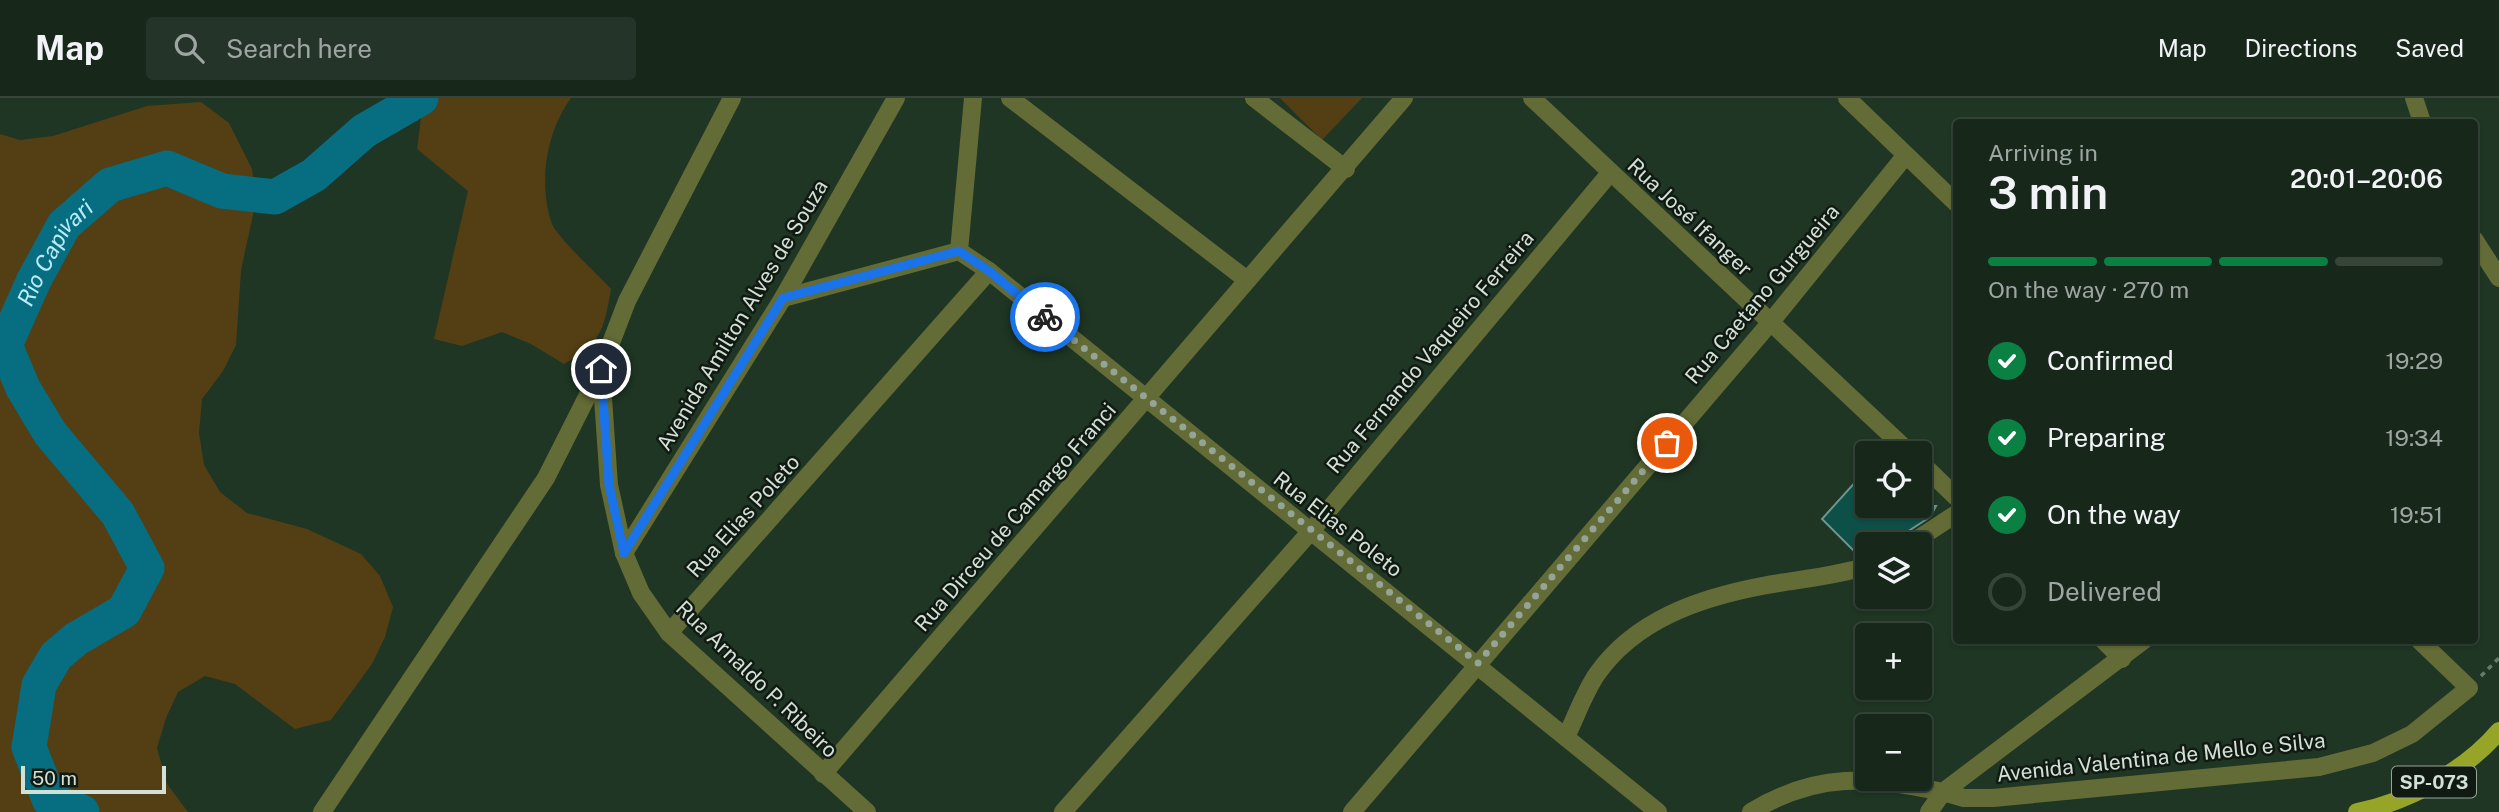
<!DOCTYPE html>
<meta charset="utf-8">
<style>
body{margin:0;font-family:"Public Sans",sans-serif;background:#243428;color:#f1f3f6;height:100vh;display:flex;flex-direction:column;font-size:26px;white-space:nowrap}
*{box-sizing:border-box;margin:0}
p{font-size:23px;color:#9ea6a3}
.icon{flex:none;width:38px;height:38px;fill:none;stroke:currentColor;stroke-width:2;stroke-linecap:round;stroke-linejoin:round}
.map{position:relative;flex:1;overflow:hidden}
.panel{position:absolute;left:1953px;top:21px;width:525px;height:525px;display:flex;flex-direction:column;background:#17281b;border-radius:7px;box-shadow:0 2px 5px #0004,0 0 0 2px #36443a}
.panel>*{flex:none}
.fabs{position:absolute;left:1855px;top:343px;display:grid;gap:14px}
.fabs a{display:grid;place-items:center;width:77px;height:77px;border-radius:7px;background:#17281b;box-shadow:0 2px 5px #0004,0 0 0 2px #36443a;font-size:35px}
.scale{position:absolute;left:21px;bottom:18px;width:145px;box-sizing:border-box;padding-left:7px;border:4px solid #d3e0d5;border-top:0;font-size:19px;line-height:24px;white-space:nowrap;color:#d3e0d5;-webkit-text-stroke:5px #111a12;paint-order:stroke}
.pin{position:absolute;display:grid;place-items:center;width:60px;height:60px;color:#fff;margin:-30px;border:4px solid #fff;border-radius:50%;box-shadow:0 2px 7px #0007}
.courier{position:absolute;display:grid;place-items:center;width:70px;height:70px;margin:-35px;border:5px solid #1a73e8;border-radius:50%;background:#fff;color:#222;box-shadow:0 2px 9px #0007}
.summary em{font-style:normal;font-weight:600}
.summary div{display:flex;flex-direction:column-reverse}
.summary{display:flex;align-items:center;justify-content:space-between;height:119px;padding:0 35px}
h1{font-size:46px;font-weight:600;line-height:52px}
.bar{display:grid;grid-template-columns:repeat(4,1fr);gap:10px 7px;align-content:center;height:84px;padding:0 35px}
.bar i{height:9px;border-radius:5px;background:#36443a}
.bar .current{background:#0b8043}
.bar p{grid-column:span 4}
ol{padding:0 35px;list-style:none}
li{display:flex;align-items:center;gap:21px;height:77px}
li p{margin-inline-start:auto}
li .icon{padding:7px;border-radius:50%;background:#0b8043;color:#fff;stroke-width:4}
li:last-child{color:#9ea6a3}
li i{width:38px;height:38px;border:4px solid #36443a;border-radius:50%}
header{display:flex;align-items:center;gap:42px;box-sizing:border-box;height:98px;padding:0 35px;background:#17281b;border-bottom:2px solid #36443a}
header strong{font-size:33px}
nav{display:flex;gap:38px;margin-inline-start:auto;font-size:24px}
.search{width:490px;height:63px;background:#243428;display:flex;align-items:center;gap:18px;box-sizing:border-box;padding:0 24px;border-radius:7px;color:#9ea6a3;font-size:26px}
.map>svg:first-child{display:block}
</style>
<header>
<strong>Map</strong>
<div class="search"><svg class="icon" aria-label="search" viewBox="0 0 24 24"><circle cx="10" cy="10" r="6"/><path d="M15 15l6 6"/></svg>Search here</div>
<nav><a>Map</a><a>Directions</a><a>Saved</a></nav>
</header>
<div class="map">
<svg width="2499" height="714" viewBox="0 0 2499 714">
<rect width="100%" height="100%" fill="#1f3624"/>
<g fill="#543f14">
<path d="M432,0H571C546,34 538,86 552,126C557,139 599,178 611,191C604,232 601,245 564,266L531,246L502,234L462,248L434,241L468,93L417,51L421,20Z"/>
<path d="M1280,0H1362L1322,42Z"/>
<path d="M201,4L229,25L252,71L256,103L241,172L236,247L223,273L202,301L199,335L204,367L220,394L247,415L307,431L361,456L380,478L393,509L385,539L372,566L331,622L295,631L235,586L205,578L178,594L166,620L157,650L167,686L188,714H0V36L20,42L53,38L147,8Z"/>
</g>
<g fill="none" stroke-linecap="round" stroke-linejoin="round">
<path stroke="#076d81" stroke-width="35" id="s1" d="M82,714L49,701L29,649L39,587L56,558L76,541L124,513L147,470L118,416L50,335L23,290L5,247L34,182L64,127L110,87L167,70L222,93L275,99L314,77L364,33L421,0"/>
</g>
<path fill="#0d5048" stroke="#6e948d" stroke-width="2" d="M1867,371V408H1936L1930,419L1904,436L1897,446H1867V457L1859,458L1822,421Z"/>
<g fill="none" stroke-linecap="round" stroke-linejoin="round">
<path stroke="#687b6b" stroke-width="3.5" stroke-dasharray="5 5" stroke-linecap="butt" d="M2481,578L2499,560"/>
<g stroke="#636b36" stroke-width="18">
<path d="M1010,0L1247,182"/>
<path d="M1254,0L1346,71"/>
<path d="M1532,0L1910,355"/>
<path d="M1847,0L1956,105"/>
<path d="M2414,0L2422,24"/>
<path d="M2474,141L2499,180"/>
<path d="M959,153L989,173L1658,714"/>
<path d="M959,153L973,0"/>
<path d="M783,200L959,153"/>
<path d="M1920,364L1956,399"/>
<path d="M1910,446L1956,416"/>
<path d="M624,455L783,200L896,0"/>
<path d="M624,455L609,387L601,271L627,203L732,0"/>
<path d="M669,535L989,173"/>
<path d="M2103,542L2122,561"/>
<path d="M1566,639C1576,619 1584,595 1597,576C1635,522 1699,500 1762,488C1797,481 1833,479 1867,468"/>
<path d="M823,676L1404,0"/>
<path d="M322,714L546,380L601,271"/>
<path d="M1063,714L1311,433L1610,75"/>
<path d="M1352,714L1770,225L1906,57"/>
<path d="M1751,714C1818,673 1870,679 1943,694L2144,542"/>
<path d="M1929,714L1943,694L1964,700H1993L2319,669L2373,655L2412,636L2469,590L2419,542"/>
</g>
<path stroke="#636b36" stroke-width="18" d="M624,455L641,495L669,535L867,714"/>
<path stroke="#96a428" stroke-width="18" d="M2357,714C2408,704 2465,673 2499,633"/>
</g>
<g fill="none" stroke-linecap="round" stroke-linejoin="round">
<path stroke="#94a497" stroke-width="7" stroke-dasharray="0 12.6" d="M1045,219L1478,565L1667,345"/>
<path stroke="#1a73e8" stroke-width="9" d="M601,271L609,387L624,455L783,200L959,153L989,173L1045,219"/>
</g>
<g text-anchor="middle" dominant-baseline="central" stroke-width="5" stroke-linejoin="round" paint-order="stroke">
<rect fill="#111a12" stroke="#99a59a" stroke-width="2" x="2392" y="668.5" width="84" height="31" rx="5"/>
<g font-size="19" font-weight="bold" fill="#d3e0d5">
<text x="2434" y="684">SP-073</text>
</g>
<g font-size="21" fill="#d3e0d5" stroke="#111a12">
<text transform="translate(1690 119) rotate(43)">Rua José Ifanger</text>
<text transform="translate(1762 196) rotate(-50)">Rua Caetano Gurgueira</text>
<text transform="translate(742 217) rotate(-59)">Avenida Amilton Alves de Souza</text>
<text transform="translate(1430 254) rotate(-50)">Rua Fernando Vaqueiro Ferreira</text>
<text transform="translate(743 418) rotate(-48)">Rua Elias Poleto</text>
<text transform="translate(1015 419) rotate(-49)">Rua Dirceu de Camargo Franci</text>
<text transform="translate(1338 426) rotate(38)">Rua Elias Poleto</text>
<text transform="translate(757 581) rotate(44)">Rua Arnaldo P. Ribeiro</text>
<text transform="translate(2161 659) rotate(-6)">Avenida Valentina de Mello e Silva</text>
</g>
<g font-size="23" font-style="italic" fill="#b9ebf9" stroke="#111a12">
<text stroke="none"><textPath href="#s1" startOffset="690">Rio Capivari</textPath></text>
</g>
</g>
</svg>
<div class="fabs">
<a><svg class="icon" aria-label="locate" viewBox="0 0 24 24"><circle cx="12" cy="12" r="6"/><path d="M12 2v4M12 18v4M2 12h4M18 12h4"/></svg></a>
<a><svg class="icon" aria-label="layers" viewBox="0 0 24 24"><path d="M12 4l9 5-9 5-9-5zM3 14l9 5 9-5"/></svg></a>
<a>+</a>
<a>−</a>
</div>
<div class="scale">50 m</div>
<div class="pin" style="left:1667px;top:345px;background:#ea580c"><svg class="icon" aria-label="bag" viewBox="0 0 24 24"><path d="M5 8h14l-1 12H6zM9 8a3 3 0 0 1 6 0"/></svg></div>
<div class="pin" style="left:601px;top:271px;background:#1f2937"><svg class="icon" aria-label="home" viewBox="0 0 24 24"><path d="M3 11l9-7 9 7M6 9v11h12V9"/></svg></div>
<div class="courier" style="left:1045px;top:219px"><svg class="icon" aria-label="bike" viewBox="0 0 24 24"><circle cx="6" cy="16" r="4"/><circle cx="18" cy="16" r="4"/><path d="M6 16l4-8h5l3 8M10 8l3 8H6M13 5h3"/></svg></div>
<section class="panel">
<div class="summary"><div><h1>3 min</h1><p>Arriving in</p></div><em>20:01–20:06</em></div>
<div class="bar"><i class="current"></i><i class="current"></i><i class="current"></i><i></i><p>On the way · 270 m</p></div>
<ol>
<li><svg class="icon" aria-label="check" viewBox="0 0 24 24"><path d="M5 12l5 5 9-10"/></svg>Confirmed<p>19:29</p></li>
<li><svg class="icon" aria-label="check" viewBox="0 0 24 24"><path d="M5 12l5 5 9-10"/></svg>Preparing<p>19:34</p></li>
<li><svg class="icon" aria-label="check" viewBox="0 0 24 24"><path d="M5 12l5 5 9-10"/></svg>On the way<p>19:51</p></li>
<li><i></i>Delivered</li>
</ol>
</section>
</div>
